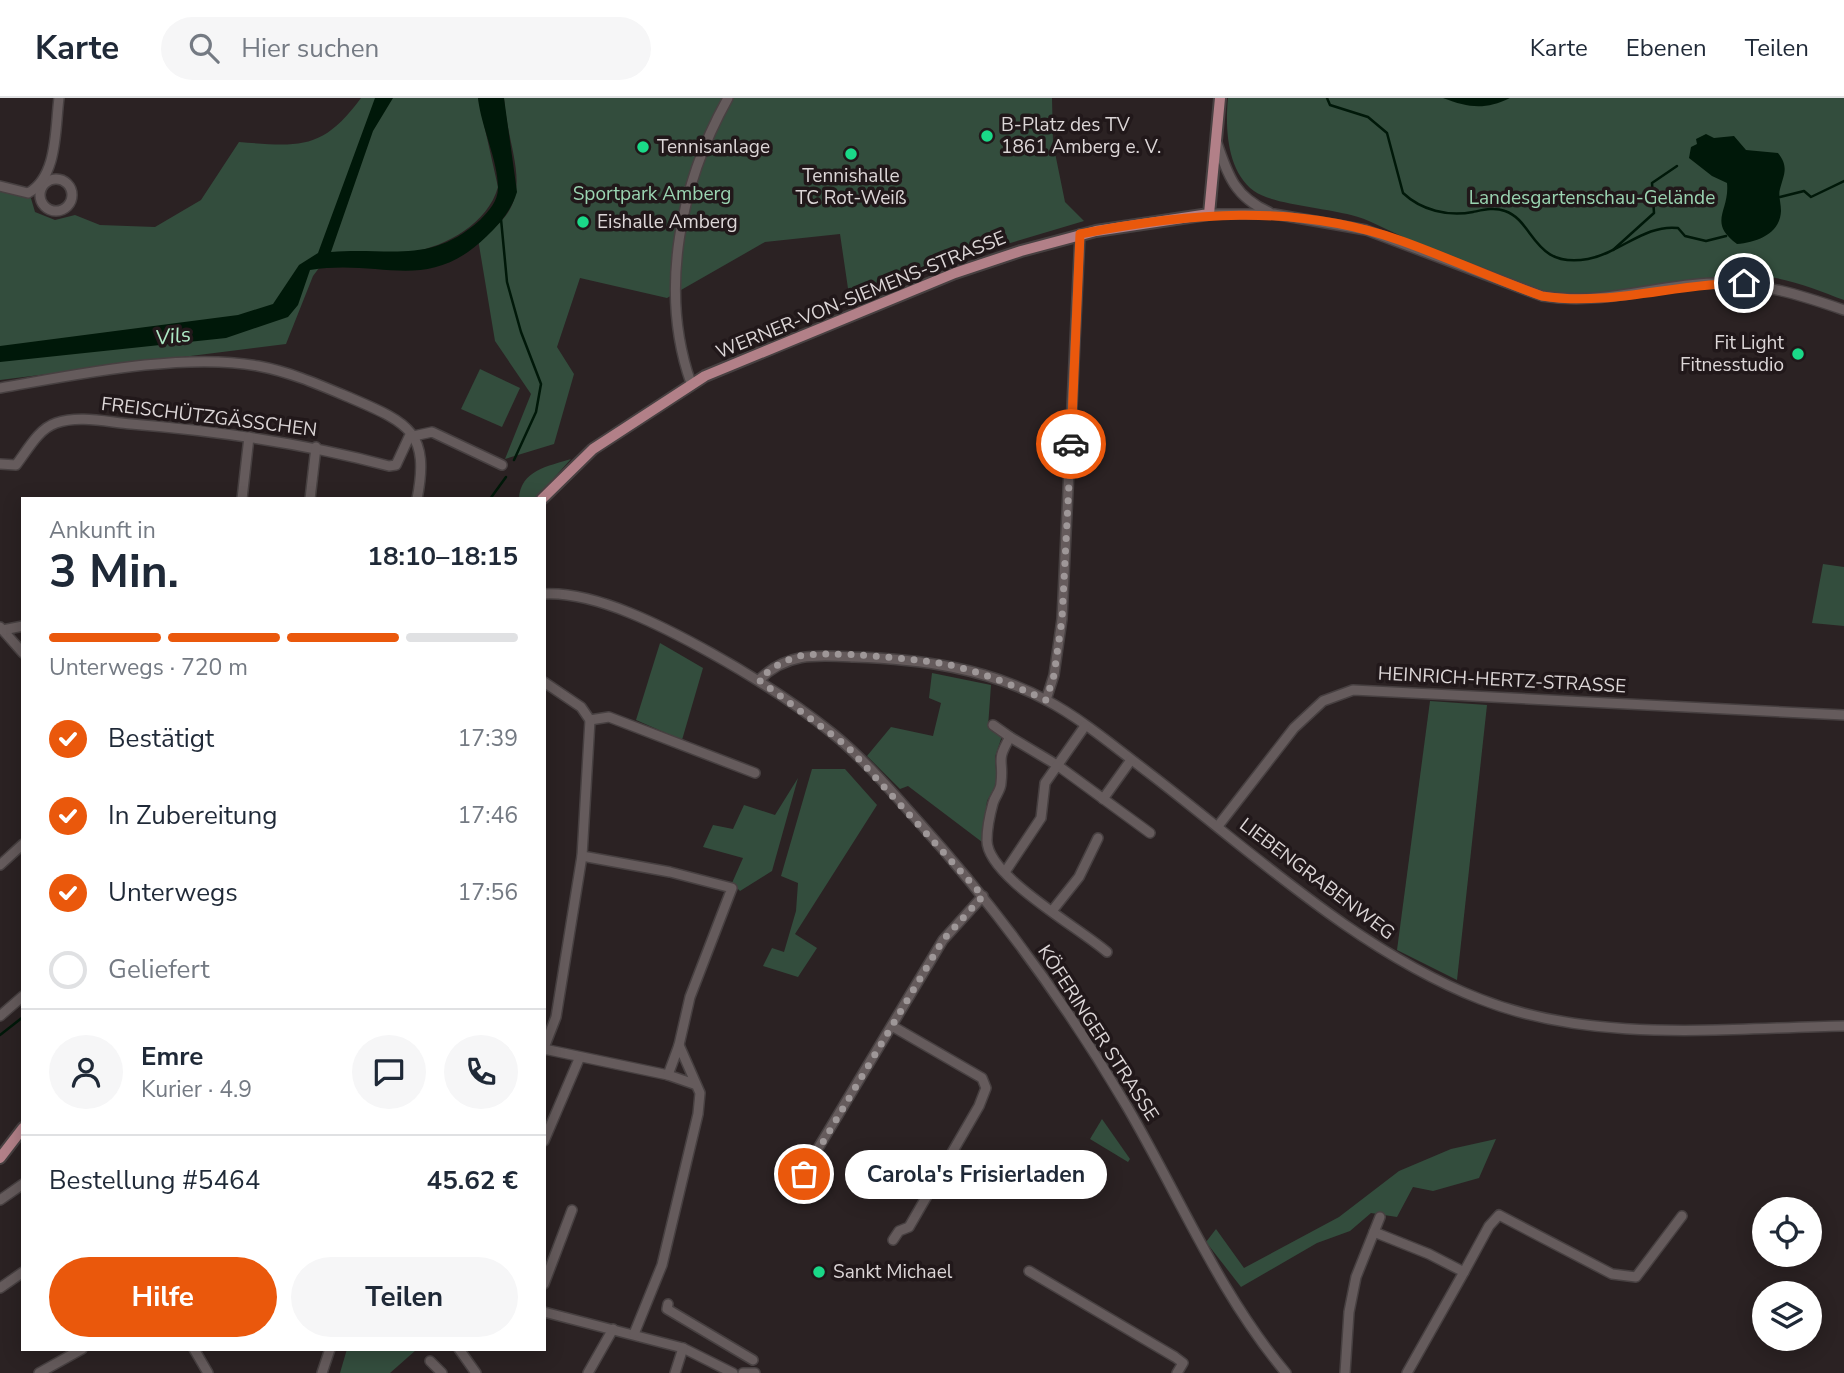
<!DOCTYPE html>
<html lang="de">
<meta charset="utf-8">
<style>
body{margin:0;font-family:"Nunito Sans",sans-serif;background:#f6f6f7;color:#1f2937;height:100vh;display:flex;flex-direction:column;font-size:26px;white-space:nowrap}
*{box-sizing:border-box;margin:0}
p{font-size:23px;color:#747a83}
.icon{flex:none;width:38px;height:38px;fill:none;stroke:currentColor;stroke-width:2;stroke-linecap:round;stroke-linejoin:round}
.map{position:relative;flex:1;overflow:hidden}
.drawer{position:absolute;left:21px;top:399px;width:525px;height:854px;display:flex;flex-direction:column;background:#fff;border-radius:0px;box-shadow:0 4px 18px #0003}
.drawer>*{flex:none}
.buttons{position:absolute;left:1752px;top:1099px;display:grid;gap:14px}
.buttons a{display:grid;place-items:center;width:70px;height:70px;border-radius:50%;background:#fff;box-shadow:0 4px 18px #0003;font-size:35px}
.pin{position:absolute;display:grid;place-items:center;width:60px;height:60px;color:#fff;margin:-30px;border:4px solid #fff;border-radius:50%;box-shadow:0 2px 7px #0007}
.courier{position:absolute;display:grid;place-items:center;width:70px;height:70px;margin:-35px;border:5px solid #ea580c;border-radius:50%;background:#fff;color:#222;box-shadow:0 2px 9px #0007}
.bubble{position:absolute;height:49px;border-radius:24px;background:#fff;box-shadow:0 4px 18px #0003;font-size:23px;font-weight:700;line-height:49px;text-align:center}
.overview em{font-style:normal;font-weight:700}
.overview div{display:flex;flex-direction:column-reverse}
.overview{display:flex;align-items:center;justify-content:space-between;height:119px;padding:0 28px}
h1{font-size:46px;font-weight:700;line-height:52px}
.bar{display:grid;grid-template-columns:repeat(4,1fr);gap:10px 7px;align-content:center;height:84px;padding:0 28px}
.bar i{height:9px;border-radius:5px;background:#e0e1e3}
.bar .current{background:#ea580c}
.bar p{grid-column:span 4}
.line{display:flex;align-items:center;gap:18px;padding:0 28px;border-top:2px solid #e0e1e3}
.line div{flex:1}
.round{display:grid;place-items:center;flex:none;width:74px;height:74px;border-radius:37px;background:#f6f6f7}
ol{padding:0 28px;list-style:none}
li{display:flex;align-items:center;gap:21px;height:77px}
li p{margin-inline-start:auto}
li .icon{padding:7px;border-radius:50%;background:#ea580c;color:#fff;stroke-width:4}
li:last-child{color:#747a83}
li i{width:38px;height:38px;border:4px solid #e0e1e3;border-radius:50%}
.action{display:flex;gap:14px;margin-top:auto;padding:14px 28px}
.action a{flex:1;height:80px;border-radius:42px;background:#ea580c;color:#fff;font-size:28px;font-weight:700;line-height:80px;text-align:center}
.action a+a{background:#f6f6f7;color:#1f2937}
header{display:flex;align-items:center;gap:42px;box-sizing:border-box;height:98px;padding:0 35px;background:#fff;border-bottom:2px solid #e0e1e3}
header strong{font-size:33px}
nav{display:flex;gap:38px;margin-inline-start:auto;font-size:24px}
.search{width:490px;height:63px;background:#f6f6f7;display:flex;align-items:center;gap:18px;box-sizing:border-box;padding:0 24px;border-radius:38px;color:#747a83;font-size:26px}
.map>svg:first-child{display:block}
</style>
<header>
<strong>Karte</strong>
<div class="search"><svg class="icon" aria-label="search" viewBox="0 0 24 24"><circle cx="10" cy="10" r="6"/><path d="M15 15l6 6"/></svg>Hier suchen</div>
<nav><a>Karte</a><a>Ebenen</a><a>Teilen</a></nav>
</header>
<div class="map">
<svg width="1844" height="1275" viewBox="0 0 1844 1275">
<rect width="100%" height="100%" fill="#2b2223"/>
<g fill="#334d3d">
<path d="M361,0H478L498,89C488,125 447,148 412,154C387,159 357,153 331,154L313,178L286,246L0,282V90L30,97L35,114L55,122L75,117L100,127L155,129L201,102L239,44C300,49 323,52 361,0Z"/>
<path d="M504,0H1052L1053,45L1065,104L1084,123L963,159L850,204L840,136L765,144L667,200L580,180L557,249L574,276L554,346L505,361L531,296L495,243L478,141C542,104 508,60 504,0Z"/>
<path d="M1228,0H1844V202C1817,192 1787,179 1758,178C1703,178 1649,198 1595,200C1533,201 1455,163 1399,137C1383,130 1368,121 1351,117C1326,110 1271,106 1254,93C1227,73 1225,30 1228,0Z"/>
<path d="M480,271L520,290L502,329L461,311Z"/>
<path d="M571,361L535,401H519C520,372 549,368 571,361Z"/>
<path d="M1823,466L1844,469V528L1812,525Z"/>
<path d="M660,545L703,570L682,642L636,622Z"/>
<path d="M932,575L991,587L988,629L1002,638L995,659L997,685L987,703L982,744L908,688L900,691L867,658L891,629L933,638L941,605L929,600Z"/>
<path d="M1430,603L1487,607L1457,882L1397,852Z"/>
<path d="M812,671H845L877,707L795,836L817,850L798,879L763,868L772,850L784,854L796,813L798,785L781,778Z"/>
<path d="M798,680L772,773L740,793L732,785L743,760L703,749L713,727L733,731L744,707L775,717Z"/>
<path d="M1102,1021L1130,1061L1128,1064L1090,1041Z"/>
<path d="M1496,1041L1479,1080L1433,1093L1413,1089L1397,1119L1371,1115L1350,1133L1317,1145L1241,1189L1206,1144L1216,1131L1244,1170L1339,1119L1399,1073L1451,1051Z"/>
<path d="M347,1251H415L416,1252L390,1275H340Z"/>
</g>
<g fill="#001809">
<path d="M375,0H393L373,33L331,154C390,149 430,167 480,122C489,113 498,103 498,90C498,62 481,29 478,0H504L517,94C511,113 501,124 487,138C427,197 382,160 310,172L298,207L288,219L226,240L0,264V248L238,217L273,206L299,167L318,155Z"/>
<path d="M1443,0H1510C1485,12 1469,10 1443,0Z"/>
<path d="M1706,36L1714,40L1734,38L1746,52L1778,55C1789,69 1784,76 1780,91C1778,97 1781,105 1781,113C1780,136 1757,144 1737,146C1707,124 1730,113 1727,85L1712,78L1689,60L1691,49L1697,46L1696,41Z"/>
</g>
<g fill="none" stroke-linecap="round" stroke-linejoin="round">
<g stroke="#001809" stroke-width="2.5">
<path d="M1327,0L1330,7L1368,19L1387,35L1403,95C1421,112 1448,119 1473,114C1483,112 1494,109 1505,113C1535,123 1532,171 1588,161C1620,155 1645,126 1678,130L1685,138L1706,143L1726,138"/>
<path d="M1780,99L1804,93L1811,99L1844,83"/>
<path d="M501,121L507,184L521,234L541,286L536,314L514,362"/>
<path d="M1613,152L1654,115L1652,85L1677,68"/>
<path d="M490,401L506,379"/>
<path d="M0,937L23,919"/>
</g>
<defs>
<g id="minor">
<path d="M1217,45C1228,78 1235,99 1269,114"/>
<circle cx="56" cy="97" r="16"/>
<path d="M0,88L28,95C58,79 55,30 59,0"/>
<path d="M1209,116H1274L1366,132L1542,198C1603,208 1654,187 1713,185C1759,184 1801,197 1844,212"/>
<path d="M691,285C658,192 681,84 728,0"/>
<path d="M0,290C75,277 183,254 258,268C291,274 322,288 353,301C409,325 430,335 417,401"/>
<path d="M0,366L16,367C27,353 38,331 56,325C79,317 107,324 131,326C218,333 304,345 389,368L396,367L409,339L432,334L502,367"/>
<path d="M242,401L249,339"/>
<path d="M310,401L316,349"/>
<path d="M544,496C596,493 666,530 711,555C754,579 794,604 832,635C864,661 891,693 918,723C997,811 1066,905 1126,1007C1179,1097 1218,1194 1286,1275"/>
<path d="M0,529L23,555"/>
<path d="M3,532L23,528"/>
<path d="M759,582C787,554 817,557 854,559C920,561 987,570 1046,602C1082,621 1116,650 1149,675C1252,754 1359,854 1480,901C1593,946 1725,930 1844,928"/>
<path d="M544,584L581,609L590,622L609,619L755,675"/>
<path d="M1046,602L1054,577L1062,521L1080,136"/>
<path d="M993,627L1010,639C995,665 1004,660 1001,685C1001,692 995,698 993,705C990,716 987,731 987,742C986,778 1080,830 1107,854"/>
<path d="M1010,639L1057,667L1150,735"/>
<path d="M1103,701L1131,662"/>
<path d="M1218,728L1294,630L1323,603L1353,592L1844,617"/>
<path d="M582,758L670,774L732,790L690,899L679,947"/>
<path d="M0,767L23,746"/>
<path d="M1005,774L1041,720L1045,685L1085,628"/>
<path d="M1052,813L1079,779L1098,740"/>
<path d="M0,918L23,898"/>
<path d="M892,928L982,980L986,990L979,1008L909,1129L899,1133L893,1142"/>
<path d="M544,950L556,919L582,758L590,622"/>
<path d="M544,951L668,977"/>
<path d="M544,1043L579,961"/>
<path d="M796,1087L943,842L983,798"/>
<path d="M0,1102L23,1086"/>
<path d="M1374,1134L1429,1156L1464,1174L1407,1275"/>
<path d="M1029,1173L1175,1259L1183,1265L1177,1275"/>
<path d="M1464,1174L1489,1128L1499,1117L1612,1176L1636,1179L1682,1118"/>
<path d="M544,1186L572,1112"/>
<path d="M0,1190L23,1174"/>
<path d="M668,1206L667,1211L753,1262"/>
<path d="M544,1214L683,1250L733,1275"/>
<path d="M634,1236L662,1167L698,1016L700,995L679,947L668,977L694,986"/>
<path d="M194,1251L208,1275"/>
<path d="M459,1251L476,1275"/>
<path d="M430,1263L442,1275"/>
<path d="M39,1275L82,1251"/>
<path d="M322,1275L330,1251"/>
<path d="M588,1275L613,1231"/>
<path d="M675,1275L683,1250"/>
<path d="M743,1275H755"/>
<path d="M1345,1275L1349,1214L1356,1179L1380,1119"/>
</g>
<g id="major">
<path d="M542,401L593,351L705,278L955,175L1021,153L1096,133L1209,116L1220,0"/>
<path d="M0,1060L23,1030"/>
</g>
</defs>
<use href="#minor" stroke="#474041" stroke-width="12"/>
<use href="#major" stroke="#474041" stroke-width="14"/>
<use href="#minor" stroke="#655b5c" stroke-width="9"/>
<use href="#major" stroke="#b28088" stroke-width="10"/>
</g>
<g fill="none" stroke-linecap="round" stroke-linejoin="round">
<path stroke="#9e9798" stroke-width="7" stroke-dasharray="0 12.6" d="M804,1076L943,842L983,798L847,648L759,582C771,570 784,562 800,558C827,552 921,561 950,567C984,575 1015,588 1046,602L1054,577L1062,521L1071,346"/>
<path stroke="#ea580c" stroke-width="9" d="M1071,346L1080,136C1186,115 1294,105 1399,142C1447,159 1494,181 1542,198C1610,209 1676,185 1744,185"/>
</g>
<g fill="#1ad988" stroke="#21181a" stroke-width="2.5">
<circle cx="987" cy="38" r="7"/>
<circle cx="643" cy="49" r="7"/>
<circle cx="851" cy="56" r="7"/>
<circle cx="583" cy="124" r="7"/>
<circle cx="1798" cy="256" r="7"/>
<circle cx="819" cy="1174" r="7"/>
</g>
<g text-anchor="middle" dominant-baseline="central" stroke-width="7" stroke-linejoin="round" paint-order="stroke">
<g font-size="19" fill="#dcd6d7" stroke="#21181a" text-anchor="start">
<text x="1001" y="27">B-Platz des TV<tspan x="1001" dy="22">1861 Amberg e. V.</tspan></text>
<text x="657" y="49">Tennisanlage</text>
<text x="851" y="78" text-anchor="middle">Tennishalle<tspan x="851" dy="22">TC Rot-Weiß</tspan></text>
<text x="597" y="124">Eishalle Amberg</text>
<text x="1784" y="245" text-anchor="end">Fit Light<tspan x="1784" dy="22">Fitnesstudio</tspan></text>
<text x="833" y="1174">Sankt Michael</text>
</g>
<g font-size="19" fill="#9ad4b1" stroke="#21181a">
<text x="652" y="96">Sportpark Amberg</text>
<text x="1592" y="100">Landesgartenschau-Gelände</text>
</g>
<g font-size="19" fill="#dcd6d7" stroke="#21181a">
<text transform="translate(861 197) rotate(-22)">WERNER-VON-SIEMENS-STRASSE</text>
<text transform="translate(209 319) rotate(7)">FREISCHÜTZGÄSSCHEN</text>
<text transform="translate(1502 582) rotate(3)">HEINRICH-HERTZ-STRASSE</text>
<text transform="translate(1317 781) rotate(37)">LIEBENGRABENWEG</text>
<text transform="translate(1098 935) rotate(57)">KÖFERINGER STRASSE</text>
</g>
<g font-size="21" font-style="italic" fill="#aee9c5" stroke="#21181a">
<text transform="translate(173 238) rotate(-7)">Vils</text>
</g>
</g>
</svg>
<div class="buttons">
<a><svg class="icon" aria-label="locate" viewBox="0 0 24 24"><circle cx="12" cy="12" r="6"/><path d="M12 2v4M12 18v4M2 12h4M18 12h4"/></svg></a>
<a><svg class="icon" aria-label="layers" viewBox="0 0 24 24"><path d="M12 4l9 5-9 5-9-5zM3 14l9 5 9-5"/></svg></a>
</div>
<div class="pin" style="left:804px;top:1076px;background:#ea580c"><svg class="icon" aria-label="bag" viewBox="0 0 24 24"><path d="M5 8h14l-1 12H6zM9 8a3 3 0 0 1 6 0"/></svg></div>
<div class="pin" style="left:1744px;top:185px;background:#1f2937"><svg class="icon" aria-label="home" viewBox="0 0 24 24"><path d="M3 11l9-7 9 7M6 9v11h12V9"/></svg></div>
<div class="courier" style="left:1071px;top:346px"><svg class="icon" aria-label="car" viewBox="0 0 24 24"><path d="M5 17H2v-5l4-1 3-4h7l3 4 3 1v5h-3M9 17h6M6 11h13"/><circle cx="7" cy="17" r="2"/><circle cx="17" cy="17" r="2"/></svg></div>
<div class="bubble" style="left:845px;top:1052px;width:262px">Carola's Frisierladen</div>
<section class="drawer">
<div class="overview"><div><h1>3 Min.</h1><p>Ankunft in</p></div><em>18:10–18:15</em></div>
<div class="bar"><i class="current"></i><i class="current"></i><i class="current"></i><i></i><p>Unterwegs · 720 m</p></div>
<ol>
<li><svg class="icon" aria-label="check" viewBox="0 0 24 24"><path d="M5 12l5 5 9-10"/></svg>Bestätigt<p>17:39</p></li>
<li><svg class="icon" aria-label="check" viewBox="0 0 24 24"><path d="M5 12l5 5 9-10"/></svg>In Zubereitung<p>17:46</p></li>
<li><svg class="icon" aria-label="check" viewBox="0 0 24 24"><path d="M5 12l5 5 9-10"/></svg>Unterwegs<p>17:56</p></li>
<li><i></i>Geliefert</li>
</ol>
<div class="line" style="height:126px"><a class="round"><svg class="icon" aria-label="person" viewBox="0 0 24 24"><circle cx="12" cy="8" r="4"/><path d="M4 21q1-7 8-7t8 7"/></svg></a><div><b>Emre</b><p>Kurier · 4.9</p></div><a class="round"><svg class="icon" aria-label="chat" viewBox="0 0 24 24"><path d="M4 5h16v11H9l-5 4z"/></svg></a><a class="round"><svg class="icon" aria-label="phone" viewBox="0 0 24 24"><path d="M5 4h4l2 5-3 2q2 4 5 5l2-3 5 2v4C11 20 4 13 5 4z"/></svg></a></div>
<div class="line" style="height:91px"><div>Bestellung #5464</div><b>45.62 €</b></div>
<div class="action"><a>Hilfe</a><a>Teilen</a></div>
</section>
</div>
